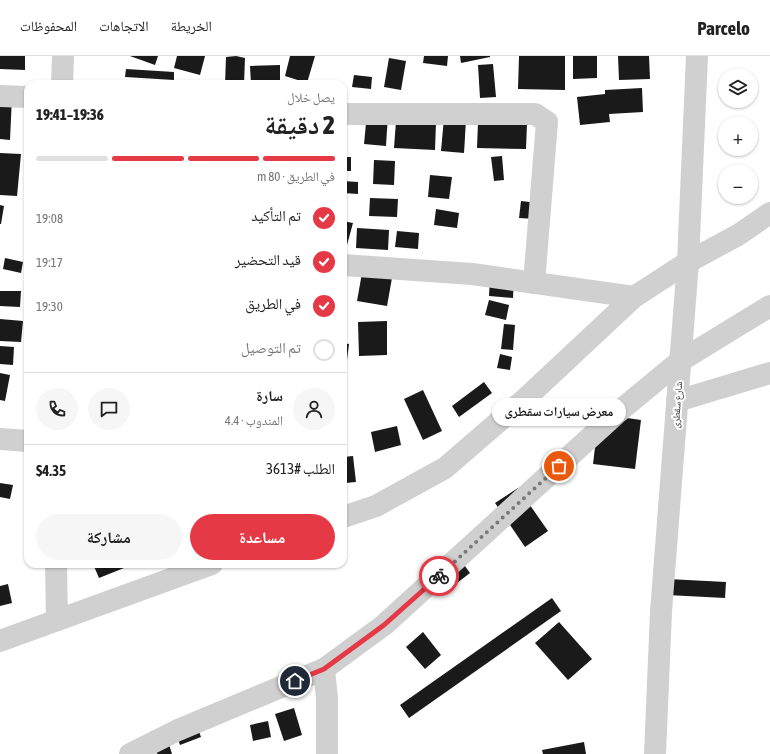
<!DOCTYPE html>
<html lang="ar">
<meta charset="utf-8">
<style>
body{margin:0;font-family:"Asap Condensed","Noto Naskh Arabic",sans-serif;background:#f6f6f6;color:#222;direction:rtl;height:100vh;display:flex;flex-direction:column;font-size:15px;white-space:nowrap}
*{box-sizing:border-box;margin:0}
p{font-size:13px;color:#767676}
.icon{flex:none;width:22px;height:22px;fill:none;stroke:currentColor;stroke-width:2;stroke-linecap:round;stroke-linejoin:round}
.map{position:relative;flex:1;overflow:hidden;direction:ltr}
.panel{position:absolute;left:24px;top:24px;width:323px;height:488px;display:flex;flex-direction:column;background:#fff;border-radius:12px;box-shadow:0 1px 3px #0004;direction:rtl}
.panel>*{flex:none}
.buttons{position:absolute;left:718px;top:12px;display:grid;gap:8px}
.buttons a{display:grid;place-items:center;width:40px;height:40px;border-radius:50%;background:#fff;box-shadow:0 1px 3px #0004;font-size:20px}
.pin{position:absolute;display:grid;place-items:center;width:34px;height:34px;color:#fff;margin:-17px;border:2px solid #fff;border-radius:50%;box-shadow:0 1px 4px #0007}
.courier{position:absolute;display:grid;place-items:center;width:40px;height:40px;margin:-20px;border:3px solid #e63946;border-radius:50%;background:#fff;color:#222;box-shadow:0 1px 5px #0007}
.bubble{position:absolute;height:28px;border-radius:14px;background:#fff;box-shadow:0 1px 3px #0004;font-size:13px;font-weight:800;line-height:28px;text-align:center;direction:rtl}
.headline em{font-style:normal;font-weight:800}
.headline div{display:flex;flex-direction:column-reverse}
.headline{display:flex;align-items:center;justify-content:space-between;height:68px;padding:0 12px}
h1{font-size:26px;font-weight:800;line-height:30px}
.bar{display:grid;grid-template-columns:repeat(4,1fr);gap:6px 4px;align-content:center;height:48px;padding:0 12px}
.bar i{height:5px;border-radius:3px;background:#e0e0e0}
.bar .current{background:#e63946}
.bar p{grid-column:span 4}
.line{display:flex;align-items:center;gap:10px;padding:0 12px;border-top:1px solid #e0e0e0}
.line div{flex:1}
.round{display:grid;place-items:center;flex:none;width:42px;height:42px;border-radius:21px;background:#f6f6f6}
ol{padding:0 12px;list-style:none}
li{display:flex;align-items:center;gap:12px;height:44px}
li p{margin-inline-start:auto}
li .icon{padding:4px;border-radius:50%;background:#e63946;color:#fff;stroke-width:4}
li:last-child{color:#767676}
li i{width:22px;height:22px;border:2px solid #e0e0e0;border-radius:50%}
.primary-button{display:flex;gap:8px;margin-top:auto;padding:8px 12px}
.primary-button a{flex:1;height:46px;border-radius:24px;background:#e63946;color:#fff;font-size:16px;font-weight:800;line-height:46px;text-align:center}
.primary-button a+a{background:#f6f6f6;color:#222}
header{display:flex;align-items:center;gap:24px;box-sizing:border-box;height:56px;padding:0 20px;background:#fff;border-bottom:1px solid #e0e0e0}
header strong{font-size:19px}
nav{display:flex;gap:22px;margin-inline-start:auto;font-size:14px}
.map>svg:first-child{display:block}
</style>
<header>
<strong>Parcelo</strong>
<nav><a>الخريطة</a><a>الاتجاهات</a><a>المحفوظات</a></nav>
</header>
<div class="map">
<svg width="770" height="698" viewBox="0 0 770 698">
<rect width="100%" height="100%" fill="#fff"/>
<g fill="#1a1a1a">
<path d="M0,0H25V14L0,13Z"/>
<path d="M130,0H158L155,9Z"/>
<path d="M177,0H205L200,19L174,12Z"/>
<path d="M236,0L245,2L244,28H225L226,1Z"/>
<path d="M290,0H315L307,27L285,20Z"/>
<path d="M424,0H448L447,10L423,7Z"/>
<path d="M460,0H490V1L461,7Z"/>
<path d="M519,0H565V34L518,33Z"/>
<path d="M573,0H597V22L573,23Z"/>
<path d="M618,0H649L650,23L619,24Z"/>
<path d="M389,2L406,5L401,34L384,31Z"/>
<path d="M493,8L496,41L480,42L478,9Z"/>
<path d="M280,9V28H251L250,10Z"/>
<path d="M126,13L174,16V24L125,21Z"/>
<path d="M354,19L372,21L371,33L352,31Z"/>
<path d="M642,32L643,56L609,58L610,66L580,69L577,41L605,38V34Z"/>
<path d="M0,40L12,41L10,84L0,83Z"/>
<path d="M367,57L388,59L386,90L364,88Z"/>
<path d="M444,62L466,64L464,97L441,95Z"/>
<path d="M396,65L436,66L435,94L394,92Z"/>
<path d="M478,66L527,67L526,93L477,92Z"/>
<path d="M0,97L21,98L17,140L0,139Z"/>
<path d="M502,100L504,124L494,125L491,101Z"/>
<rect x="343" y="101" width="8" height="14"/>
<path d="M374,104L395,105L394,129L373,128Z"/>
<path d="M430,119L452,121L449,143L428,141Z"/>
<path d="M343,125L358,126V138L343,137Z"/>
<path d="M370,142L398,143L397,161L369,160Z"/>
<path d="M521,145L538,147L536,163L519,162Z"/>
<path d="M0,149L4,150L1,168H0Z"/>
<path d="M436,153L459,157L457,172L434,169Z"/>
<path d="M343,165L353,167L347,189L343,188Z"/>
<path d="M357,172L389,174L388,194L356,192Z"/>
<path d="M397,175L419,177L418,193L395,191Z"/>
<path d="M5,202L23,206L21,217L3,213Z"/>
<path d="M362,217L392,222L387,250L357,245Z"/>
<path d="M490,220L514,222L513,242L489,240Z"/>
<path d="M0,235H21L20,251L0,250Z"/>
<path d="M489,244L509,249L506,264L485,259Z"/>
<path d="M0,263L23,265L21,286L0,285Z"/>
<path d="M387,265V299L359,300L358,266Z"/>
<path d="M504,268L515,269L513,294L501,293Z"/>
<path d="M343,287L349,288L346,312H343Z"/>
<path d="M0,290L14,291L13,309L0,308Z"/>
<path d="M500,298L512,301L510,314L497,312Z"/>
<path d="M0,317L10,319L5,345L0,344Z"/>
<path d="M484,326L492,337L459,361L452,350Z"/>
<path d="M423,334L442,375L423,384L404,343Z"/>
<path d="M599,358L641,364L635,413L593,408Z"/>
<path d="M397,370L401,389L375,396L371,376Z"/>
<path d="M353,400L356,426L345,427L343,401Z"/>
<path d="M0,427L13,429L10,443L0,441Z"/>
<path d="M518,432L548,475L525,491L495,447Z"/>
<path d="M454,495L470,517L444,537L427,514Z"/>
<path d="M93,508H123L124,512L99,522Z"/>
<path d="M668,523L726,526L725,542L667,539Z"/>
<path d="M8,528L12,547L0,550V530Z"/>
<path d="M552,542L561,555L409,662L400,649Z"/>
<path d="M559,566L592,603L568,624L535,587Z"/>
<path d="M423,576L441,599L425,613L406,591Z"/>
<path d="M294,652L302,679L284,685L275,658Z"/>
<path d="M268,665L271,681L253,685L250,669Z"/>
<path d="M197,670L201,681L180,689L176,678Z"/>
<path d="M164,672L172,698H157L150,676Z"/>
<path d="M584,686L586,698H543L542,694Z"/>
</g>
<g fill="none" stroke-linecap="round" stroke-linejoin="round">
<g stroke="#d0d0d0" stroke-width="22">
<path d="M62,28L63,0"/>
<path d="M0,40L28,41"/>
<path d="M343,58H535L547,66L534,227"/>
<path d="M343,209L472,218L634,241"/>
<path d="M677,345L770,317"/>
<path d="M0,383L28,385"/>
<path d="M343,461L376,450L445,412L526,342L634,241L688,206L738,179L770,157"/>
<path d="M56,508L57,564"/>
<path d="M0,585L212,508"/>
<path d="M324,613L327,643V698"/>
<path d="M130,698L178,674L324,613L384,569L617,357L680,305L770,250"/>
<path d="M655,698L661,556L688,206L697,0"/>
</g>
</g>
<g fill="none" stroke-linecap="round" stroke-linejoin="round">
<path stroke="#7a7a7a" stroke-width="4" stroke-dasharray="0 7.2" d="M439,520L559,410"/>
<path stroke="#e63946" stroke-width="5" d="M295,625L324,613L384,569L439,520"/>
</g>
<g text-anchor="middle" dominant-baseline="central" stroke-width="4" stroke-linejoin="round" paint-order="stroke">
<g font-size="10" fill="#333" stroke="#fff">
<text transform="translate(677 349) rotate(-86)">شارع سقطرى</text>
</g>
</g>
</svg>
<div class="buttons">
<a><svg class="icon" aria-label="layers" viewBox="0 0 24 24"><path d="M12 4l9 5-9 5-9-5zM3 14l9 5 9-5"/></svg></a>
<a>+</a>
<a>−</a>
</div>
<div class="pin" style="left:559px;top:410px;background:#ea580c"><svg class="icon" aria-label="bag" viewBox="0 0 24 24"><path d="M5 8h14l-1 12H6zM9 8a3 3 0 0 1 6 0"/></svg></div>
<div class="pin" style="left:295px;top:625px;background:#1f2937"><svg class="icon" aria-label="home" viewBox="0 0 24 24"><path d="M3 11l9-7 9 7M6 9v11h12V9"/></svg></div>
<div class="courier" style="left:439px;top:520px"><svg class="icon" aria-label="bike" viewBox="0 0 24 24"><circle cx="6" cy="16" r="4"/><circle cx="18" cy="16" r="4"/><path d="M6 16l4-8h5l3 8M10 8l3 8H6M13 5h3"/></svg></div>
<div class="bubble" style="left:492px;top:342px;width:134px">معرض سيارات سقطرى</div>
<section class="panel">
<div class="headline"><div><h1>2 دقيقة</h1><p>يصل خلال</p></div><em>19:36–19:41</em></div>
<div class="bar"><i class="current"></i><i class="current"></i><i class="current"></i><i></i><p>في الطريق · 80 m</p></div>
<ol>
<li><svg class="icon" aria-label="check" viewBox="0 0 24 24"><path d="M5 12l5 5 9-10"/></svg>تم التأكيد<p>19:08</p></li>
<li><svg class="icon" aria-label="check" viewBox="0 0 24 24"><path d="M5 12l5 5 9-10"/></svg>قيد التحضير<p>19:17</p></li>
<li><svg class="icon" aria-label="check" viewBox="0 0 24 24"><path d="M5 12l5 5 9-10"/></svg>في الطريق<p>19:30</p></li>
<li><i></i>تم التوصيل</li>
</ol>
<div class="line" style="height:72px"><a class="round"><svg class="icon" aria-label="person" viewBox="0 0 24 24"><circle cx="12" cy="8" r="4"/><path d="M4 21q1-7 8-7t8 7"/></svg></a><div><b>سارة</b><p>المندوب · 4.4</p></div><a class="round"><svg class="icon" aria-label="chat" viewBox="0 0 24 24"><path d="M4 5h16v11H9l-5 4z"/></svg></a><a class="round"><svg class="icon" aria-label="phone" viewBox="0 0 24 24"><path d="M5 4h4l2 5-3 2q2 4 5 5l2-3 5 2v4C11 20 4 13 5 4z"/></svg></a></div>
<div class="line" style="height:52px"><div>الطلب #3613</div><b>$4.35</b></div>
<div class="primary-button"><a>مساعدة</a><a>مشاركة</a></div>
</section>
</div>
